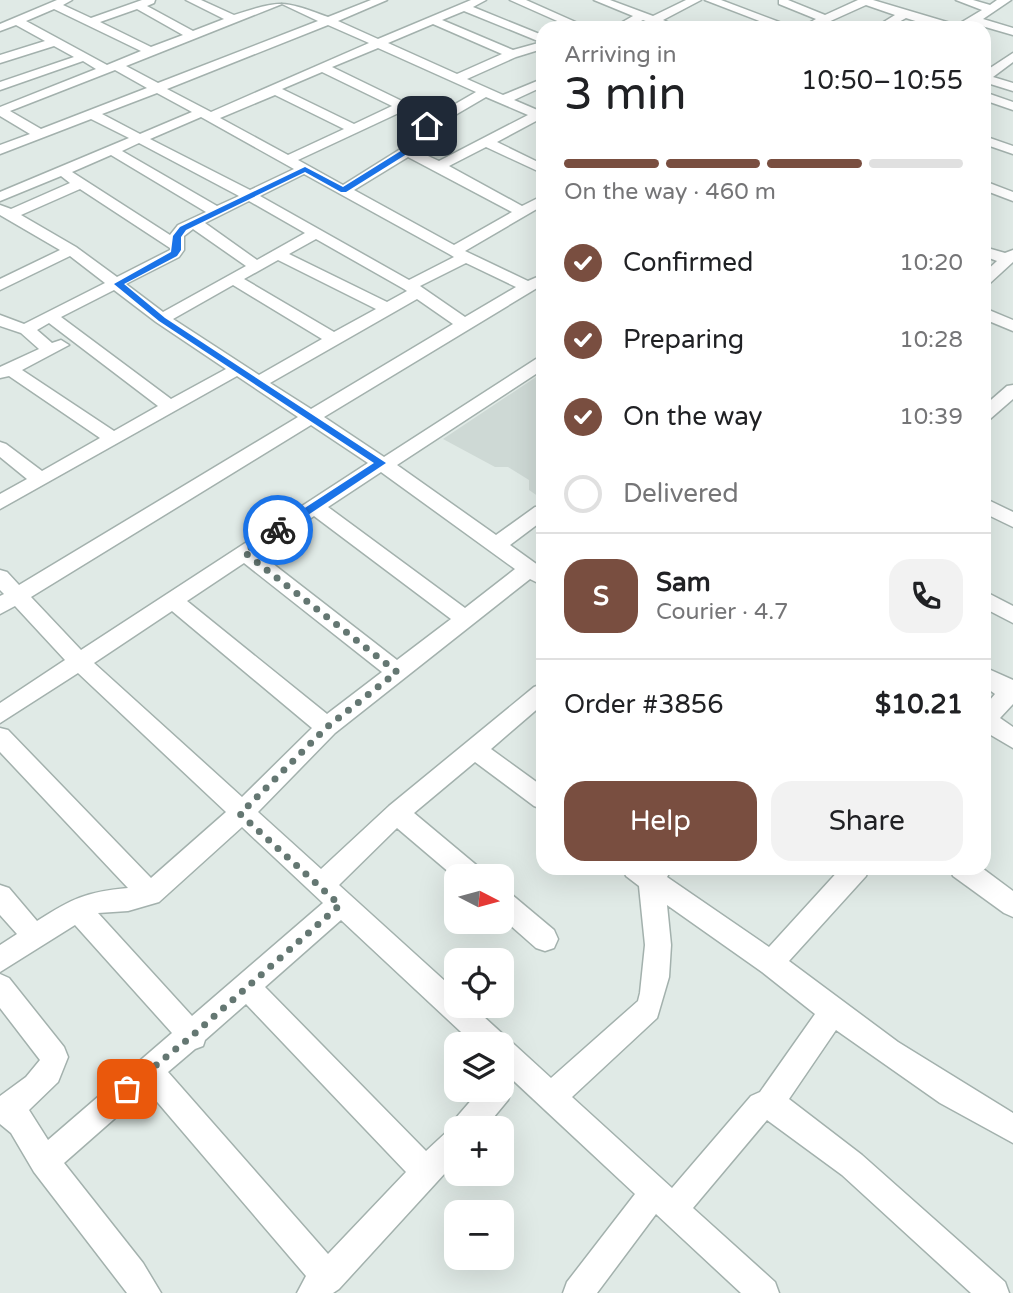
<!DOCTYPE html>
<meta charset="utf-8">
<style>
body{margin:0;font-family:"Varela Round",sans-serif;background:#f2f2f2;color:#202124;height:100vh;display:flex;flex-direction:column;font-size:26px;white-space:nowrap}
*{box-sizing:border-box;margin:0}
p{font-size:23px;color:#757577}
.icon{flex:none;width:38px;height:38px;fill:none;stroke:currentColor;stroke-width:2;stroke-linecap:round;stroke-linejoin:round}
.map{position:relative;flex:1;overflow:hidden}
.details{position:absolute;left:536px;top:21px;width:455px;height:854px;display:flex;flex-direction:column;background:#fff;border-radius:21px;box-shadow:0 7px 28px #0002}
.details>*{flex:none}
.needle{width:46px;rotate:96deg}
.controls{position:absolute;left:444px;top:864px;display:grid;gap:14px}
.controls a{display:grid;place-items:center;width:70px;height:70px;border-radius:14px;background:#fff;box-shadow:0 7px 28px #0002;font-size:35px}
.pin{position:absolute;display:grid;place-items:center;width:60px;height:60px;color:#fff;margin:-30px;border-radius:14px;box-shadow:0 4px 10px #0006}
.courier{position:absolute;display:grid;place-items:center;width:70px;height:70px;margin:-35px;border:5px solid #1a73e8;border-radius:50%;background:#fff;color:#222;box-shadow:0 2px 9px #0007}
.overview em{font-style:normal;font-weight:600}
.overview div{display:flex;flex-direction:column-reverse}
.overview{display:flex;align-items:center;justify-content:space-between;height:119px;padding:0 28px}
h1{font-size:46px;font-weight:600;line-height:52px}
.bar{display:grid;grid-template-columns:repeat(4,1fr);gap:10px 7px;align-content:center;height:84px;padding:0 28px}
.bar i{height:9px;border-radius:5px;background:#e0e0e0}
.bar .on{background:#794e40}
.bar p{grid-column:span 4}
.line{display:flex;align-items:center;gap:18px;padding:0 28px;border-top:2px solid #e0e0e0}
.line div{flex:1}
.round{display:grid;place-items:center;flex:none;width:74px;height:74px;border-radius:21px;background:#f2f2f2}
ol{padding:0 28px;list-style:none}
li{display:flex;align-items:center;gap:21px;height:77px}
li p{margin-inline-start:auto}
li .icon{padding:7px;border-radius:50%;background:#794e40;color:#fff;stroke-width:4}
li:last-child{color:#757577}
li i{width:38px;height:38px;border:4px solid #e0e0e0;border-radius:50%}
.primary-button{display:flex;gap:14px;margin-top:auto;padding:14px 28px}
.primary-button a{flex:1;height:80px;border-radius:21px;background:#794e40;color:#fff;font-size:28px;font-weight:600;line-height:80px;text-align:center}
.primary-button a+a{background:#f2f2f2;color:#202124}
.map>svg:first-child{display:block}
</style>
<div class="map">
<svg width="1013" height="1293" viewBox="0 0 1013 1293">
<rect width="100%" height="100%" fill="#e0eae6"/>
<path fill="#ced9d5" d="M542,373V499L529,490V480L508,467H495L443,439Z"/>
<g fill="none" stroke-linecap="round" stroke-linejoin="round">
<defs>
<g id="minor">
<path d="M57,0H72L63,5L91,18L142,0H155L154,3L147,6L193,31L224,19L186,0H201L234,15C282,0 281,0 328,17L371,0H387L338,21L378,39L471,0H486L473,7L542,35V49L516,57L467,79L503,95L542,79V87L514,100L542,112V121L538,120L497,142L542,164V173L486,147L449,166L522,206L542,196V206L465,251L528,281L542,275V285L324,417L384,457L536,359L542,358V370L397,465L496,535L535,507L542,506V521L510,545L542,568V585L530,579L335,733L258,812L321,869L389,806L534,687L542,684V705L491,749L542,786V809L534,806L475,762L414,813L481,869L484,877H457V879L397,828L339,885L457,992V1006H472L551,1078L638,1001L640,993L645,945L639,886L626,876L623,868H672L667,877L769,947L841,868H869L866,876L789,961L898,1042L1013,1113V1143L940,1103L836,1030L789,1099L862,1155L1005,1282L1009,1293H971L842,1175L767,1120L693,1208L775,1282L779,1293H741L656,1214L597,1293H563L567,1282L635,1194L502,1070V1045H475L341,920L265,987L426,1151L452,1127L455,1119L480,1090H502V1078L508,1080L512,1090L508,1100L484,1129H457V1160L339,1289L333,1293H297L306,1276L147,1090L64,1163L143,1263L161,1293H127L34,1172L11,1133L0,1124V1096L26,1077L40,1060L0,1008V974L9,978L64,1047L68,1057L58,1082L29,1110L48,1140L172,1033L75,925L0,972V945L17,934L0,915V885L9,888L37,921C73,898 86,892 128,888L0,752V728L8,730L151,878L226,812L78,673L0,723V703L65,660L15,606L0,614V596L4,594L0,590V570L7,572L19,585L298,417L237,376L0,509V494L27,479L0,457V442L6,444L42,471L100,438L9,376L0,378V367L39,349L21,333L0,326V315L24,324L105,283L70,256L0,290V279L60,250L0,215V205L11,209L70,183L61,176L0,201V192L129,138L91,119L0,154V145L30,134L0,116V107L96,69L83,61L0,90V82L74,57L54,46L0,63V55L45,41L16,25L0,31V24ZM282,4L318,21L158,83L126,66ZM54,9L141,51L107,65L26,21ZM137,9L183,35L151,47L100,22ZM464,11L538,41L542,42L513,50L442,20ZM433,24L502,54L457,74L388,43ZM328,25L369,43L211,112L167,89ZM378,48L476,92L438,114L406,103L332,67ZM115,70L147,88L41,129L10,111ZM322,72L392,106L354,124L282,89ZM157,93L192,112L140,134L102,114ZM275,95L344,129L288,155L220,118ZM486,97L528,115L439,161L417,151L429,143L433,128ZM403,111L428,120L421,126L418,138L343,185L298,160ZM201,117L294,169L250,190L150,139ZM139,143L239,196L217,206L122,151ZM111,155L206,212L178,225L170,235L72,172ZM408,157L512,212L454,245L354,190ZM304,174L449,254L454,257L409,280L260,196ZM80,189L170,248V250L117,277L76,247L21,215ZM249,201L305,233L257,260L205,223ZM193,229L246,266L163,312L126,284L179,257L184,250V236ZM316,239L404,289L407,291L387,302L289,254ZM278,260L376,309L334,332L244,279ZM466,263L516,287L465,317L420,286ZM233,285L322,339L259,375L173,319ZM114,290L156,322L226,369L171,399L61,317ZM417,299L453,324L311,409L270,383ZM49,323L158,406L114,431L22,370L69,345L61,340L52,343L37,330ZM311,425L368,463L81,650L31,597ZM381,472L515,569L465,608L328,507ZM314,516L451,619L397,660L259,553ZM244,563L382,672L327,714L187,601ZM172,611L312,728L242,797L94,663ZM242,827L323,903L192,1016L98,913L128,911L159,902ZM667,905L762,972L815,1014L760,1092L751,1096L672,1188L572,1097L657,1018L669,977L671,945ZM246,1004L406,1172L328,1254L168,1072L195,1049L203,1046L205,1040Z"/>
<path d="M510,0H526L589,28H573Z"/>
<path d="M594,0H610L653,16L686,0H701L663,20L681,28H664L643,20L627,28H612L633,16Z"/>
<path d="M705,0H721L795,28H778Z"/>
<path d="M779,0H788L825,15L858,0H873L957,25L982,10L956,0H973L990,5L997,0H1011L983,19L1013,28V35L975,24C956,36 926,24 906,18L888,28H874L895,15L866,5L815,28H800L816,19L779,4Z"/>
<path d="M1013,53V62L993,77L1013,83V91L984,82V72Z"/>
<path d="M984,92L1013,102V110L984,100Z"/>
<path d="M984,136L1013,146V154L984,144Z"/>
<path d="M984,181L1013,192V201L984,190Z"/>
<path d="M984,247L1005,253L1013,250V262L989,284L984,286V273L997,261L984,256Z"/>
<path d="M984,308L1013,320V331L984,319Z"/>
<path d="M1013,385V399L990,419L984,420V406L1007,386Z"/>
<path d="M984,498L1013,512V527L984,513Z"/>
<path d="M984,591L1013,606V623L984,608Z"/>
<path d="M984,667L1013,680V704L1000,718L1013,727V748L984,731V707L995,694L984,686Z"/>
<path d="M950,868H982L1013,891V917L1004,913L953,876Z"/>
<path d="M502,891L511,894L554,930L558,939L554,948L545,951L536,948L502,918Z"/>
</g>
</defs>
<use href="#minor" stroke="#a3b1ad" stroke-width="3"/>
<use href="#minor" fill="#fff" fill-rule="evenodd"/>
</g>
<path fill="#1a73e8" d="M424,125L430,126L426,142L346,192H341L305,172L186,230L181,237V250L177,256L124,284L165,318L386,463L281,533H274V528L374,463L159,321L114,284L171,252L173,236L180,227L305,167L343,187L420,139Z"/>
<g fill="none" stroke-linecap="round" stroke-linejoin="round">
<path stroke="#647772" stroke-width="7" stroke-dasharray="0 12.6" d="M127,1089L193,1035L340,905L240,814L327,727L397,672L244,552L278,530"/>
</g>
</svg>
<div class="controls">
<a><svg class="needle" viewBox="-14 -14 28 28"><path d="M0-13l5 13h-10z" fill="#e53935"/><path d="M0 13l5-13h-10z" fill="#757577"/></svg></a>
<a><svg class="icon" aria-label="locate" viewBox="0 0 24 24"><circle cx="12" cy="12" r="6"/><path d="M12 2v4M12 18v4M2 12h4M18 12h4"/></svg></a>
<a><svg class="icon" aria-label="layers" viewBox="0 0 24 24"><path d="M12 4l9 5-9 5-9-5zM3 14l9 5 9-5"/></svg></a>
<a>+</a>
<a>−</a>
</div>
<div class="pin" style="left:127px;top:1089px;background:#ea580c"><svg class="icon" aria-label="bag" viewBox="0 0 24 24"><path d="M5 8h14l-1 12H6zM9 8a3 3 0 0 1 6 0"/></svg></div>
<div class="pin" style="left:427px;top:126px;background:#1f2937"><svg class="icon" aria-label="home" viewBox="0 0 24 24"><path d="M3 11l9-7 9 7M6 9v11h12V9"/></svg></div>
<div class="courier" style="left:278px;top:530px"><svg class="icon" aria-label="bike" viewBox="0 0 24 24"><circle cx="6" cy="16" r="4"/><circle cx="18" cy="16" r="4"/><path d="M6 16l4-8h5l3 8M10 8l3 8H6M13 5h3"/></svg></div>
<section class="details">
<div class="overview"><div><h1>3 min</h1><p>Arriving in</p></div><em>10:50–10:55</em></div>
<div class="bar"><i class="on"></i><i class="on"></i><i class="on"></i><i></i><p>On the way · 460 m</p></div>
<ol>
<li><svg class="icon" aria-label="check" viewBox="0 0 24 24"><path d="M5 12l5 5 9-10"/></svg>Confirmed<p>10:20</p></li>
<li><svg class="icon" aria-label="check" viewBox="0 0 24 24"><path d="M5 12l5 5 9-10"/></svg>Preparing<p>10:28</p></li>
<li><svg class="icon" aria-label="check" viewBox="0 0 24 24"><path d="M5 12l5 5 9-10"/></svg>On the way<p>10:39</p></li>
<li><i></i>Delivered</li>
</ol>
<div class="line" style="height:126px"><b class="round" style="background:#794e40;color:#fff">S</b><div><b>Sam</b><p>Courier · 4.7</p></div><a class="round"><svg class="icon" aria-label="phone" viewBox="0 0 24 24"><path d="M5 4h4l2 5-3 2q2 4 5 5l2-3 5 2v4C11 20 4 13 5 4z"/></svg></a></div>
<div class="line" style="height:91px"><div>Order #3856</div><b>$10.21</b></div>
<div class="primary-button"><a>Help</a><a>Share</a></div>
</section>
</div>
